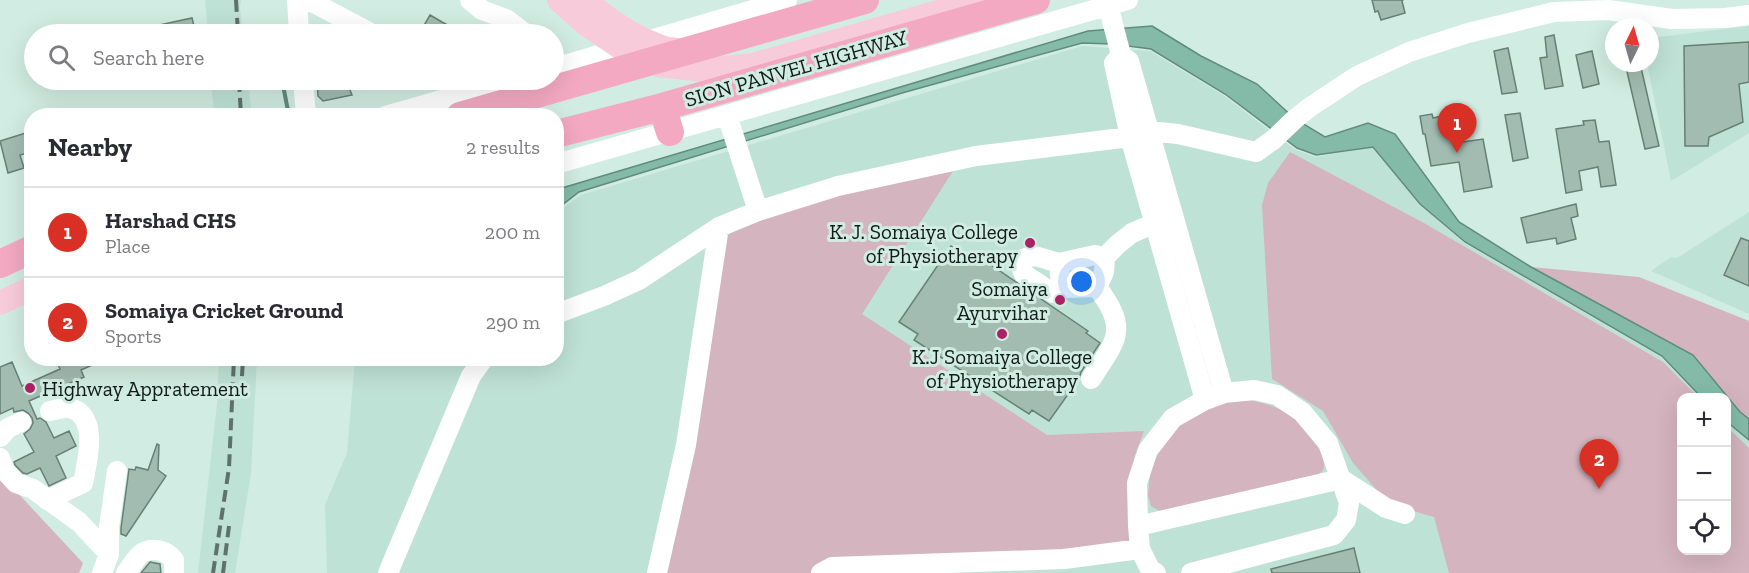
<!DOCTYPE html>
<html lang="en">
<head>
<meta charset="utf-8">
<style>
  :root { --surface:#fff; --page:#f2f2f3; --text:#2b2b33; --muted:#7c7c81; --line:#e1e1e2; --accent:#d93025 }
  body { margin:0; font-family:"Zilla Slab",serif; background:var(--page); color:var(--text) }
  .controls { position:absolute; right:18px; bottom:18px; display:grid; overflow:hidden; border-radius:12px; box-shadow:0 6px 24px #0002 }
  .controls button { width:54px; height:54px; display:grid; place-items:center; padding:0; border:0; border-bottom:2px solid var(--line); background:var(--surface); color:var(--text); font:30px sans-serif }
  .compass { position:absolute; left:1605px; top:18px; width:54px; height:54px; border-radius:50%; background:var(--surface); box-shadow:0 6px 24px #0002; rotate:5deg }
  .you { position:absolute; left:1082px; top:282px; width:21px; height:21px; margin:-15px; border:4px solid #fff; border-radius:50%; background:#1a73e8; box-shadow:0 0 0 9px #1a73e833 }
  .badge { display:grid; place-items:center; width:39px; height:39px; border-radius:50%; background:var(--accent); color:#fff; font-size:20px; font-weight:700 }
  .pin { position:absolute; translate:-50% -50px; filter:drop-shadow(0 2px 3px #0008) }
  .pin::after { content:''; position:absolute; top:32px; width:21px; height:18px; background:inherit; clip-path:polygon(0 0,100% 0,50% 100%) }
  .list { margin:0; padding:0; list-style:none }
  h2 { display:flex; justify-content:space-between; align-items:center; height:78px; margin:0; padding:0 24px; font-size:26px }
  h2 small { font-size:20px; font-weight:400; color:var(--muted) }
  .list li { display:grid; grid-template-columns:39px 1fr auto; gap:18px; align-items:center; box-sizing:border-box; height:90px; padding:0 24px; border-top:2px solid var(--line) }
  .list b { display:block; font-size:22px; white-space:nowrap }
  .list p { margin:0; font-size:20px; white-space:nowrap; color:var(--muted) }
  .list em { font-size:20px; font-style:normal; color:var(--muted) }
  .icon { flex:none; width:33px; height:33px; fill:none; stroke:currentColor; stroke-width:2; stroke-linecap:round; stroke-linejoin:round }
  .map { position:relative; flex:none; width:1749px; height:573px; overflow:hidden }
  .search { position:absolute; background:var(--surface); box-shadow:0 6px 24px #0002; left:24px; top:24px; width:540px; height:66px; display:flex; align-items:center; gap:15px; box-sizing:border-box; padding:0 21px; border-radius:33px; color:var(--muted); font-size:22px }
  .panel { position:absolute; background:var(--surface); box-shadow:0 6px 24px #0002; left:24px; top:108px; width:540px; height:258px; border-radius:24px }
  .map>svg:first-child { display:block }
  .built { fill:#bfe2d6 }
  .green { fill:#d4b4be }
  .water { fill:#83bba8; stroke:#618b7d; stroke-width:1.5 }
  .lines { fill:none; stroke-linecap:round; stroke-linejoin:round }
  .stream { stroke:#618b7d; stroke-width:4 }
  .building { fill:#a2bcb2; stroke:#678077; stroke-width:1.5 }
  .minor { stroke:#fff; stroke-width:20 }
  .major { stroke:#f8cbdb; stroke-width:24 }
  .highway { stroke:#f4a9c3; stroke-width:28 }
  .rail { stroke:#60716b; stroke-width:4; stroke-dasharray:12 6; stroke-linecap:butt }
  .poi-dot { fill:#ab2163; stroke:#d1ece2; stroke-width:2 }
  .labels { text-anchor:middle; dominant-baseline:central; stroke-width:6; stroke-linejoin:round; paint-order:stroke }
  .street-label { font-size:21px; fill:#111b18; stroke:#d1ece2 }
  .poi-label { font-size:21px; fill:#111b18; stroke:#d1ece2; text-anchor:end }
</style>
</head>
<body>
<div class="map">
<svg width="1749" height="573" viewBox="0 0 1749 573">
  <rect width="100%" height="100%" fill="#d1ece2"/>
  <path class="built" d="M205,0H241L240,9L243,34H208Z
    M1749,26V133L1671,181L1647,63H1650V38Z
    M1082,46L1150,51L1223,95L1294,149L1315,157L1373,147L1419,204L1464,243L1661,357L1700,397L1682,398V550H1726L1727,424L1749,441V573H327L325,505L347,453L355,359L556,358L557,213L581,195Z
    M211,80H248L252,115H214Z
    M1749,212V314L1651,271L1671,257L1677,258Z
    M219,359H257L251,473L235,573H198L217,404Z"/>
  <path class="green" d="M1290,152L1424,223L1663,362L1698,397L1682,398V550H1726L1727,427L1749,448V573H1449L1434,517L1389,504L1353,463L1323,411L1272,379L1262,205L1268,183Z
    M953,171L862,314L1047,435L1144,431L1134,458L1129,509L1130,544L812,573H664L725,236L787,205Z
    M1531,267L1639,277L1749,321V419L1740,412L1693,355Z
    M1235,400C1242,400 1251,400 1258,402C1284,407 1308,426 1319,449C1323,457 1326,462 1323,471L1318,474L1161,512L1151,506L1148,496L1150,472L1158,450L1189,414Z
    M0,474L83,563L79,573H0Z"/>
  <path class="water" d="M1152,26L1201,56L1257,84L1295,119L1325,137L1368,123L1395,134L1459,222L1531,267L1693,355L1740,412L1749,419V440L1727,422L1726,398L1701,397L1662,356L1465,242L1420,204L1373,147L1316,155L1297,148L1225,94L1151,49L1113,44L1082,43L902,93L579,192L557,209V190L562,188L1088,31Z"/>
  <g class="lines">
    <path class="stream" d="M273,32V34
      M282,80L289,116"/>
  </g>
  <path class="building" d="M1372,0H1403L1402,1L1405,13L1381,20L1378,11L1375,12Z
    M430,15L442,22L464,34H419Z
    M192,18L196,34H136V30Z
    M1554,35L1563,86L1545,89L1540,58L1547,57L1545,37Z
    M1749,42V82L1739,84L1743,122L1709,137L1708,146H1685L1684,46Z
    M1508,48L1517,92L1502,94L1494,51Z
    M1592,51L1599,84L1583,88L1576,55Z
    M1625,63H1640L1659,146L1645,149Z
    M317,80H346L352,95L323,101L318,96Z
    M1520,113L1528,158L1513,161L1505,115Z
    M1432,114L1433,118L1451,114L1456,143L1483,139L1492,187L1464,192L1459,162L1431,166L1425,134H1423L1420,116Z
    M1595,120L1599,142L1609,141L1616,185L1601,187L1598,167L1579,171L1582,190L1566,193L1556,129L1584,125L1583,121Z
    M32,131V152L20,155L24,168L8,173L0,141Z
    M1576,204L1578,216L1571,218L1576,239L1557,244L1556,238L1527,243L1521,218Z
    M1741,238L1749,241V286L1724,275Z
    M951,246L971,260L975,254L1088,331L1086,333L1100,343L1081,372L1079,379L1049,421L1032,410L1029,414L914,340L918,334L899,322Z
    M55,358H108L81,370L84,377L29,401L37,419L40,418L46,422L54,438L69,431L76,446L56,456L66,478L49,486L40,468L27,474L23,473L15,465L14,462L34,452L24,434L30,429L33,423L32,418L28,413L23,410L14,412L13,408L0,414V367L12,362L22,386L60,369Z
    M157,444L159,445L158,470L166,476L126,536L121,534V528L129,469L135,470L136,467L148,470Z
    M1354,548L1360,573H1272L1271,569Z
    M150,562L160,564L161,573H141Z"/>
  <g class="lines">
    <path class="minor" d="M297,0L299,34
      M308,0L369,32
      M470,0L482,10L506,19L526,34
      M1108,5L1121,55L1129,61L1224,393
      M1121,55L1114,63L1130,137L1205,400
      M554,68L787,0
      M303,80L306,115
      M727,115L758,211
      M385,116L511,80
      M556,164L1128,0
      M1059,263L1035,256L1025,258L1021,267L1024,274L1053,293L1062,288L1097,287L1104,272L1105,257L1118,244L1132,233L1148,226L1154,221
      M1060,276L1059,263L1095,255L1105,257
      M556,314L604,296L639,280L719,227L758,211L838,186L976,156L1130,137L1149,131L1178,134L1256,152L1273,140L1295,119L1310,107L1357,76L1409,52L1468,33L1554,12L1608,10L1672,19L1725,18L1749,15
      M1091,379C1117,339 1129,330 1097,287
      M0,437L8,428L21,422
      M0,458L5,471L16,483L33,489L79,522L109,554
      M47,500L83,483C87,463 100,414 69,408C64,407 56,410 50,411
      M1138,526L1341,479L1386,508L1405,514
      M102,573L109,554V527L117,471
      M126,573C131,567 136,557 142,553C153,546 167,551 174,560V573
      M388,573L471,376L484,358
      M657,573L686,445L719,227
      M821,573L832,567L1064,559L1140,549
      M1156,573L1150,569L1140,549L1138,526L1137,483L1148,450L1173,418L1205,400L1224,393L1254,390L1277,395L1302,412L1328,443L1349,503L1346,520L1334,535L1191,573"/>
    <path class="major" d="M559,0L587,25L620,47L658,65L704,70L753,65L980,0
      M586,0C607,20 634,37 661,47C669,50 680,50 689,51
      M0,303L32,288"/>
    <path class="highway" d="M662,107L670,132
      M460,116L865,0
      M556,134L662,107L1036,0
      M0,264L32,249"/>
    <path class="rail" d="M236,0L238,34
      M239,80L241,116
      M241,394L243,358
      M213,573L229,468L234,358
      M223,573L229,526"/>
  </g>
  <g class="poi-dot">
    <circle cx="1030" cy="243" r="6"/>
    <circle cx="1060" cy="300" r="6"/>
    <circle cx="1002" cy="334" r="6"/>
    <circle cx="30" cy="388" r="6"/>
  </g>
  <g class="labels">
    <g class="street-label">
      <text transform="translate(796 68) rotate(-16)">SION PANVEL HIGHWAY</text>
    </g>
    <g class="poi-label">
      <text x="1018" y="231">K. J. Somaiya College<tspan x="1018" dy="24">of Physiotherapy</tspan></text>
      <text x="1048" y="288">Somaiya<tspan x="1048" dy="24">Ayurvihar</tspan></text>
      <text x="1002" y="356" text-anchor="middle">K.J Somaiya College<tspan x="1002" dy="24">of Physiotherapy</tspan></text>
      <text x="42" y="388" text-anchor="start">Highway Appratement</text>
    </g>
  </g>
</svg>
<div class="controls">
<button>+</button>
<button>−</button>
<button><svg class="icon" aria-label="locate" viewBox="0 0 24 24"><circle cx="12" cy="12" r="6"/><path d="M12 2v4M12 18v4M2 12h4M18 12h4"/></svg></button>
</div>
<svg class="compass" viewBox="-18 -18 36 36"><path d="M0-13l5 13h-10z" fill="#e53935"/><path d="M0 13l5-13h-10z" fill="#7c7c81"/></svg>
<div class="you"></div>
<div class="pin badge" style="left:1457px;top:153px">1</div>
<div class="pin badge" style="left:1599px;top:489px">2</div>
<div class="search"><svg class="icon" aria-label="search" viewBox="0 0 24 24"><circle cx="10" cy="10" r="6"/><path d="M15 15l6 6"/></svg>Search here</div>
<section class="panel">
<h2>Nearby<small>2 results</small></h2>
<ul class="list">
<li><span class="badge">1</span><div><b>Harshad CHS</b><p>Place</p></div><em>200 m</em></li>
<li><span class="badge">2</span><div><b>Somaiya Cricket Ground</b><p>Sports</p></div><em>290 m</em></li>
</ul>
</section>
</div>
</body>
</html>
